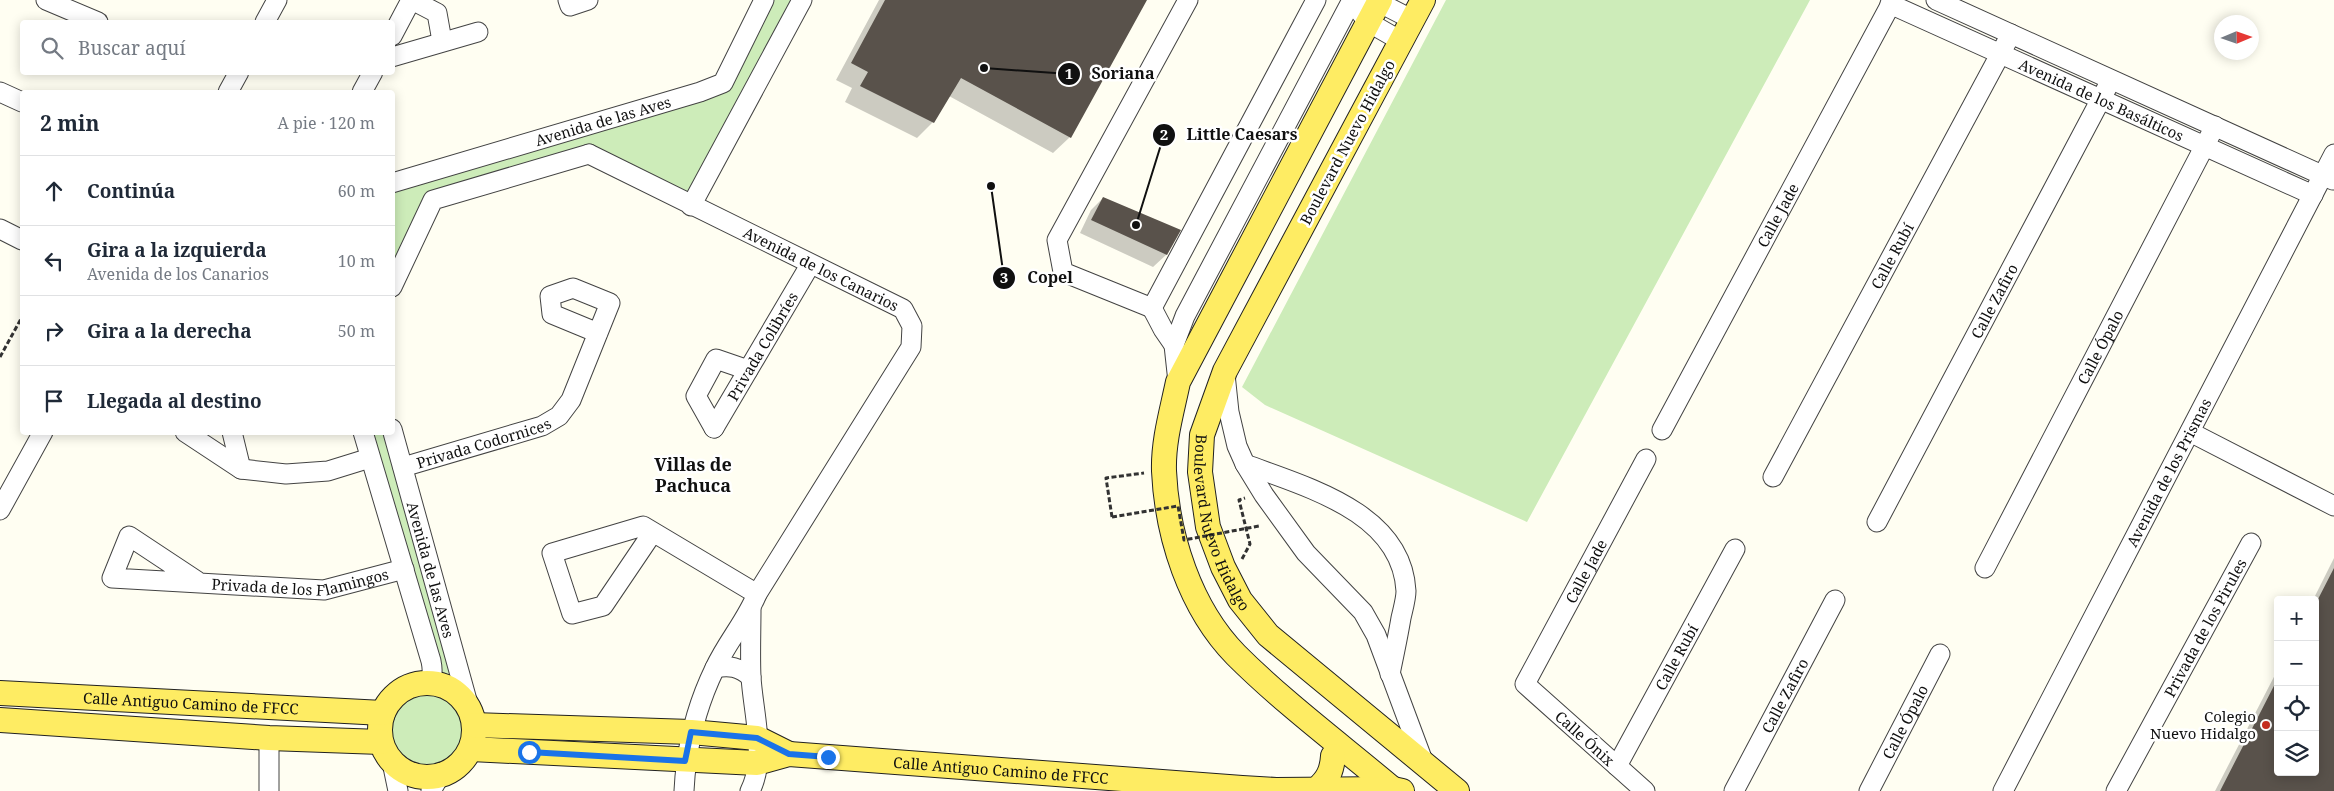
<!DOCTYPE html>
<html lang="es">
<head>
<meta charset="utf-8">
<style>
  :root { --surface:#fff; --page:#f2f2f3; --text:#1f2937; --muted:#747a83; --line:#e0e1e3 }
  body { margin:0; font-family:"Noto Serif",serif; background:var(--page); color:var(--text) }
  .controls { position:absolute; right:15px; bottom:15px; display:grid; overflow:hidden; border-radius:5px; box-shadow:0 2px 12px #0003 }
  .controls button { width:45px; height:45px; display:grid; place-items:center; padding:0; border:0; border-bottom:1px solid var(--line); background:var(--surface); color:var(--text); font:25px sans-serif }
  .compass { position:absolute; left:2214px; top:15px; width:45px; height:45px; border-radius:50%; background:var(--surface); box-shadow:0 2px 12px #0003; rotate:88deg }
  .stop { position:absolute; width:15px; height:15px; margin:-11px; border:4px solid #1a73e8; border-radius:50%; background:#fff }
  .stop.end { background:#1a73e8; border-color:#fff; box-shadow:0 1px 5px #0008 }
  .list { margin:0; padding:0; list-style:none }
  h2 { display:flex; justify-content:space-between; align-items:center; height:65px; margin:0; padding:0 20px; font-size:21px }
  h2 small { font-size:16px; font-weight:400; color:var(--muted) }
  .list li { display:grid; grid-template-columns:32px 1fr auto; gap:15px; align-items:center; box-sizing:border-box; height:70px; padding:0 20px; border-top:1px solid var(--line) }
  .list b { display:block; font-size:19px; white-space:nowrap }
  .list p { margin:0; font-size:16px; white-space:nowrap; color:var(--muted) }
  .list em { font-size:16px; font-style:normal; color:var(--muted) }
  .icon { flex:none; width:28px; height:28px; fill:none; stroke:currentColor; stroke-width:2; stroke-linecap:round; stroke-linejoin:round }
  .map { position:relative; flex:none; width:2334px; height:791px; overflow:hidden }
  .search { position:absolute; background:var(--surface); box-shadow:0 2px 12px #0003; left:20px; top:20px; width:375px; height:55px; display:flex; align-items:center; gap:12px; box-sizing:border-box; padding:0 18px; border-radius:5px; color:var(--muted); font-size:19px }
  .panel { position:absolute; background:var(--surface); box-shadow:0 2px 12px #0003; left:20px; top:90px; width:375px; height:345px; border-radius:5px }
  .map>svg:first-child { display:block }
  .green { fill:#cdecb9 }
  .shadow { fill:#0003 }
  .building { fill:#59524b }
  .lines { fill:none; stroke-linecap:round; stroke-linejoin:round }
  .minor-casing { stroke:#434343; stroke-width:21 }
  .major-casing { stroke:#212121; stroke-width:26 }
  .path { stroke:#323232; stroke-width:3; stroke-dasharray:5 2.5; stroke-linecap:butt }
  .minor { stroke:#fff; stroke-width:19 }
  .major { stroke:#feec63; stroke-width:24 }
  .path-bridge { stroke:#323232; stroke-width:3; stroke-dasharray:5 2.5; stroke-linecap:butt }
  .route { stroke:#1a73e8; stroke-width:6 }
  .poi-dot { fill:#c72e20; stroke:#fff; stroke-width:2 }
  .labels { text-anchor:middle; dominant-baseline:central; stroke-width:5; stroke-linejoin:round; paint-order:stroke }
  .street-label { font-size:15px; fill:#101010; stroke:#fff }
  .poi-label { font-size:15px; fill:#101010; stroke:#fff; text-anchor:end }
  .quarter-label { font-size:18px; font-weight:bold; fill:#101010; stroke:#fff }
  .leader { fill:none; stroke:#101010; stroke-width:2 }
  .callout-dot { fill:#101010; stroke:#fff; stroke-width:2 }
  .mark-label { font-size:15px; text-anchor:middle; font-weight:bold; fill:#fff }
  .callout-label { font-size:16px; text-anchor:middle; font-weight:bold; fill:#101010; stroke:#fff; stroke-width:5; stroke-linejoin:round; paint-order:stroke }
</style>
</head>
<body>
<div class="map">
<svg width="2334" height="791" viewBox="0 0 2334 791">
  <rect width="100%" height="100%" fill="#fffef2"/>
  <path class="green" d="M771,0H796L689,197L592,150L441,193L393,275V193L722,88Z
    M1446,0H1810L1527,522L1265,405L1242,387Z
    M372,433H391L469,725L467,741L455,757L438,768L411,767L393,755L384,727L389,711L411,688L442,687Z"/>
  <path class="shadow" d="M879,0H1146L1070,137L1053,153L949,96L933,122L917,138L845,102L852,88L836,80Z
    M1103,198L1179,231L1166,255L1153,267L1080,233L1091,210Z
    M2334,558V791H2215L2278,669V772H2315V600H2313Z"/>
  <path class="building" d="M885,0H1147L1071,138L961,78L934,123L860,86L868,72L851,63Z
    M1103,197L1181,230L1167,255L1091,220Z
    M2334,568V791H2220L2278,678V772H2315V605Z"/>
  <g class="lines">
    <g class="minor-casing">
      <g id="minor">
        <path d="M46,0L98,22"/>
        <path d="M412,0L437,13L442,41"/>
        <path d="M568,0L570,6L588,0"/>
        <path d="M1188,0L1057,240L1063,272L1152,308L1316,0"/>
        <path d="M1936,0L2333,180"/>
        <path d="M1366,2H1378L1413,20"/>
        <path id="s1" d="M1890,4L2313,195"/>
        <path d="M1360,12L1368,22L1401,41"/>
        <path d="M265,22L277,0"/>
        <path d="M392,36L411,0"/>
        <path d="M392,57L478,32"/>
        <path d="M0,92L22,102"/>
        <path d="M228,92L239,72"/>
        <path d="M362,92L373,72"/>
        <path id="s2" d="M589,154L903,309L912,326L911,347L757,594C746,621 727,642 715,668C696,707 686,748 684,791"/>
        <path id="s3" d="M392,183L700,92L723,83L764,0"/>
        <path d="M691,206L802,0"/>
        <path d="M0,229L22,240"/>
        <path d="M392,287L433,200L589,154"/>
        <path d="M1152,308L1163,329L1174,345"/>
        <path d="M1225,374L1229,412L1237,446L1245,464L1264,495L1306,553L1363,612L1376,635L1423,761"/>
        <path d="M1178,382L1174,345L1185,316L1352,0"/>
        <path id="s4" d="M714,428L810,265"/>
        <path d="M714,428L696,396L716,359L748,370"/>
        <path id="s5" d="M392,429L470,711"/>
        <path id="s6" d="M1662,430L1893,0"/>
        <path d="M185,432L241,469L286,474L328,471L370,458"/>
        <path d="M232,432L241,469"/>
        <path d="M363,432L431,661C433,671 433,676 426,684"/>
        <path d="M2190,432L2334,506"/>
        <path d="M1245,464C1306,487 1402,512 1406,591C1406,599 1403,609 1401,618C1398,636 1394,655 1390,674"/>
        <path id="s7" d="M403,467L542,426L559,416L571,400L610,303L573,288L550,296L552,314L598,333"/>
        <path id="s8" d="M1773,477L2011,34"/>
        <path d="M0,510L43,432"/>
        <path id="s9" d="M1877,522L2111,80"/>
        <path d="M653,532L603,606L572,614L552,553L643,526L757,594"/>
        <path id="s10" d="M1985,568L2215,126"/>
        <path id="s11" d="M197,581L129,536L112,578L324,590L404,569"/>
        <path d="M715,668C730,665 739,667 751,677"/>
        <path d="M392,762L398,791"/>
        <path id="s12" d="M1617,766L1735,549"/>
        <path d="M269,791V738"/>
        <path d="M431,791L439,777"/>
        <path d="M750,791C767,758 753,712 751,677C750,655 751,631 751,609"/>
        <path id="s13" d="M1645,791L1525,684L1646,459"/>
        <path id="s14" d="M1734,791L1835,600"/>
        <path id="s15" d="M1869,791L1940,654"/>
        <path id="s16" d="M2003,791L2334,154"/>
        <path id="s17" d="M2116,791L2251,543"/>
      </g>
    </g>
    <g class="major-casing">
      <g id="major">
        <path d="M1380,0L1178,382C1172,411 1163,441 1164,471C1167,536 1190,608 1236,655C1284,703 1343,747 1395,791"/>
        <path id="s18" d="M1423,0L1225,371L1202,435L1200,472L1208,527L1223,567L1240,600L1268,635L1457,791"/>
        <circle cx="427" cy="730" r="47"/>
        <path id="s19" d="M0,693L383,713"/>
        <path d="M0,720L269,738L381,742"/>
        <path d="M474,725L691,732L757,738L789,754"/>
        <path id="s20" d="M471,749L757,763L789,754L1242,788L1276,790L1393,789L1402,791"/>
        <path d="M1317,789C1328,779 1332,771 1333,756"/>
      </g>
    </g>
    <path class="path" d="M0,357L22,317
      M1112,517L1106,478L1144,473
      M1242,559L1250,544L1239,500L1245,498"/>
    <use href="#minor" class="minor"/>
    <use href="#major" class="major"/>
    <path class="path-bridge" d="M1112,517L1178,506L1184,540L1259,526"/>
  </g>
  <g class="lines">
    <path class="route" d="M529,752L685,761L691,732L757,738L789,754L828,757"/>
  </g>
  <circle class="poi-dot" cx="2266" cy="725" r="5"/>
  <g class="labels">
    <g class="street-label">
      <text stroke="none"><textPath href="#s1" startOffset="232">Avenida de los Basálticos</textPath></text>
      <text stroke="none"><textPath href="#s3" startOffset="220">Avenida de las Aves</textPath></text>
      <text transform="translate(1347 142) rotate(-62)">Boulevard Nuevo Hidalgo</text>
      <text stroke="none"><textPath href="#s6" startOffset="244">Calle Jade</textPath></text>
      <text stroke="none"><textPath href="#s8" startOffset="251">Calle Rubí</textPath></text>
      <text stroke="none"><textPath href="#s2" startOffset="259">Avenida de los Canarios</textPath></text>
      <text stroke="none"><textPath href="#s9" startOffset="250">Calle Zafiro</textPath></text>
      <text stroke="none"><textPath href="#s4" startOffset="95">Privada Colibríes</textPath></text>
      <text stroke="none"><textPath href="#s10" startOffset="249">Calle Ópalo</textPath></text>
      <text stroke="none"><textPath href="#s7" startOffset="84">Privada Codornices</textPath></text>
      <text stroke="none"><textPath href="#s16" startOffset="359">Avenida de los Prismas</textPath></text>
      <text stroke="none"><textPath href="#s18" startOffset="580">Boulevard Nuevo Hidalgo</textPath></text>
      <text stroke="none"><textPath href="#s5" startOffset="146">Avenida de las Aves</textPath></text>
      <text stroke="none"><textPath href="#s13" startOffset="289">Calle Jade</textPath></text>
      <text stroke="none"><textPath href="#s11" startOffset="316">Privada de los Flamingos</textPath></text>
      <text stroke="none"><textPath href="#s17" startOffset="186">Privada de los Pirules</textPath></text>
      <text stroke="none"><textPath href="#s12" startOffset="124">Calle Rubí</textPath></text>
      <text stroke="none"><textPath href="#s14" startOffset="108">Calle Zafiro</textPath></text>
      <text stroke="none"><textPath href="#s19" startOffset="191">Calle Antiguo Camino de FFCC</textPath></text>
      <text stroke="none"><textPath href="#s15" startOffset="78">Calle Ópalo</textPath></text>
      <text transform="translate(1585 738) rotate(42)">Calle Ónix</text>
      <text stroke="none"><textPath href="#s20" startOffset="532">Calle Antiguo Camino de FFCC</textPath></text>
    </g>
    <g class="poi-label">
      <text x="2256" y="716">Colegio<tspan x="2256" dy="17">Nuevo Hidalgo</tspan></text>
    </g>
    <g class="quarter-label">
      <text x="693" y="464">Villas de<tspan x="693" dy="21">Pachuca</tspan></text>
    </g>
  </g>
  <path class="leader" d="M984 68L1069 74M1136 225L1164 135M991 186L1004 278"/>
  <g class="callout-dot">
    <circle cx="984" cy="68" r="5"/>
    <circle cx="1136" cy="225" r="5"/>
    <circle cx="991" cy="186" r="5"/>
    <circle cx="1069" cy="74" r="12"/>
    <circle cx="1164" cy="135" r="12"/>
    <circle cx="1004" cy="278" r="12"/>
  </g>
  <g class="mark-label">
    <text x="1069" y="79">1</text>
    <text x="1164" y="140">2</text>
    <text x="1004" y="283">3</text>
  </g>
  <g class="callout-label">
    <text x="1123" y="79">Soriana</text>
    <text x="1242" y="140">Little Caesars</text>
    <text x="1050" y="283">Copel</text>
  </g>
</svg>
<div class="controls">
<button>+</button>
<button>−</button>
<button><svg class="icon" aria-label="locate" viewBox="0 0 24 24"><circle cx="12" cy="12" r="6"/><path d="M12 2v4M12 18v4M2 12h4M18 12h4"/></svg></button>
<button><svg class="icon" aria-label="layers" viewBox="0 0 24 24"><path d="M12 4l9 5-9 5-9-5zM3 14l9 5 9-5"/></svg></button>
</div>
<svg class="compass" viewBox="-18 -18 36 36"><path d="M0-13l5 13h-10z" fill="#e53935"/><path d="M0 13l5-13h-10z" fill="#747a83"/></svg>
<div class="stop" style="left:529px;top:752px"></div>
<div class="stop end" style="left:828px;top:757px"></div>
<div class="search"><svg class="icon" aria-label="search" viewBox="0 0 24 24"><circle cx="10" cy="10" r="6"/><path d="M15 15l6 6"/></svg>Buscar aquí</div>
<section class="panel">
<h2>2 min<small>A pie · 120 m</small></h2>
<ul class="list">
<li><svg class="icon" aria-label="ahead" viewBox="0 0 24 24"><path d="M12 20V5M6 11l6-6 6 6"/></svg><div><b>Continúa</b></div><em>60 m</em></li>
<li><svg class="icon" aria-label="left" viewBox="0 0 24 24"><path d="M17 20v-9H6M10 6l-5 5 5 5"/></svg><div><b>Gira a la izquierda</b><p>Avenida de los Canarios</p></div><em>10 m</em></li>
<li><svg class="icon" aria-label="right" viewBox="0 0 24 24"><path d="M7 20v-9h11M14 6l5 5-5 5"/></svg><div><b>Gira a la derecha</b></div><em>50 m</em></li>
<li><svg class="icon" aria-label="arrive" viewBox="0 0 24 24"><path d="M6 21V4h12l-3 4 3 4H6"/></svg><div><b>Llegada al destino</b></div></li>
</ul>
</section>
</div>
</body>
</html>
